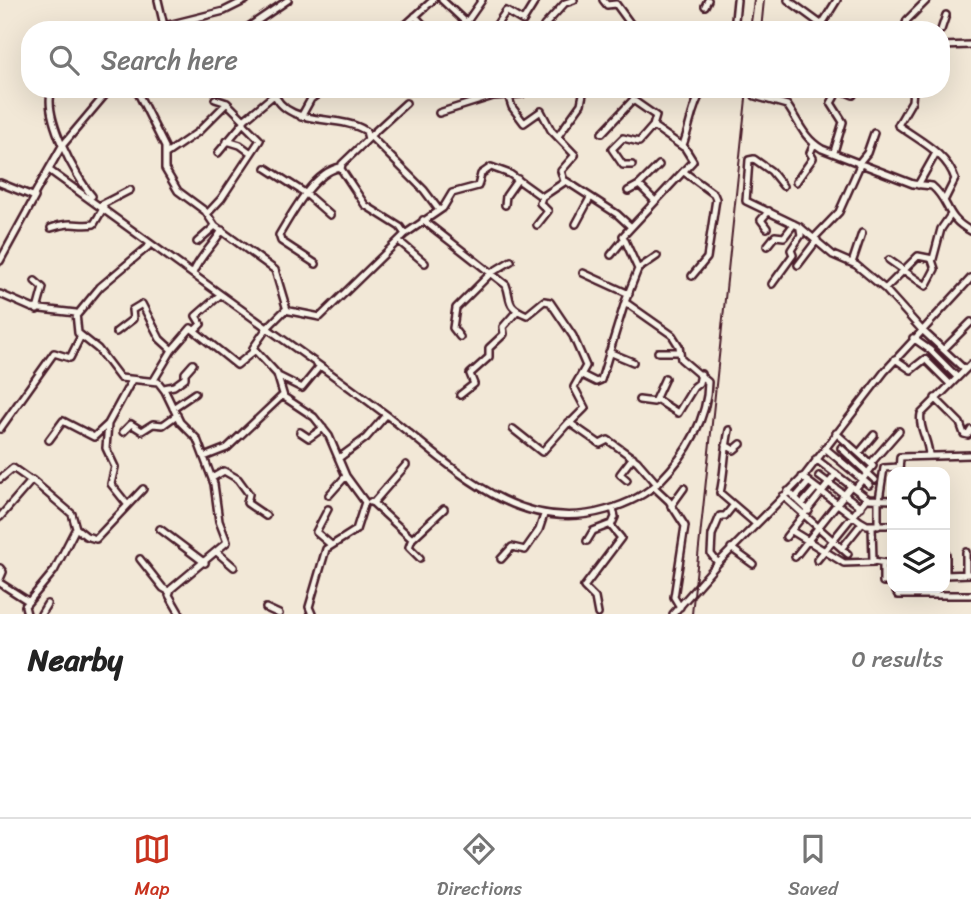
<!DOCTYPE html>
<html lang="en">
<head>
<meta charset="utf-8">
<style>
  :root { --surface:#fff; --page:#f6f6f6; --text:#222; --muted:#767676; --line:#e0e0e0; --accent:#c8321e }
  body { margin:0; font-family:Sriracha,sans-serif; background:var(--page); color:var(--text) }
  .controls { position:absolute; right:21px; bottom:21px; display:grid; overflow:hidden; border-radius:14px; box-shadow:0 7px 28px #0002 }
  .controls button { width:63px; height:63px; display:grid; place-items:center; padding:0; border:0; border-bottom:2px solid var(--line); background:var(--surface); color:var(--text); font:35px sans-serif }
  .list { margin:0; padding:0; list-style:none }
  h2 { display:flex; justify-content:space-between; align-items:center; height:91px; margin:0; padding:0 28px; font-size:30px }
  h2 small { font-size:23px; font-weight:400; color:var(--muted) }
  .icon { flex:none; width:38px; height:38px; fill:none; stroke:currentColor; stroke-width:2; stroke-linecap:round; stroke-linejoin:round }
  .map { position:relative; flex:none; width:971px; height:614px; overflow:hidden }
  .search { position:absolute; background:var(--surface); box-shadow:0 7px 28px #0002; left:21px; right:21px; top:21px; height:77px; display:flex; align-items:center; gap:18px; box-sizing:border-box; padding:0 24px; border-radius:28px; color:var(--muted); font-size:26px }
  .sheet { height:203px; background:var(--surface) }
  nav { display:flex; justify-content:space-around; align-items:center; box-sizing:border-box; height:98px; border-top:2px solid var(--line); background:var(--surface); font-size:19px; color:var(--muted) }
  nav a { display:grid; justify-items:center; gap:4px }
  nav .on { color:var(--accent) }
  .map>svg:first-child { display:block }
  .lines { fill:none; stroke-linecap:round; stroke-linejoin:round }
  .minor-casing { stroke:#4a1f2b; stroke-width:10 }
  .minor { stroke:#f7f3e8; stroke-width:5 }
  .rail { stroke:#4a1f2b; stroke-width:2 }
</style>
</head>
<body>
<div class="map">
<svg width="971" height="614" viewBox="0 0 971 614">
  <rect width="100%" height="100%" fill="#f2e8d7"/>
  <filter id="ink" filterUnits="userSpaceOnUse"><feTurbulence type="fractalNoise" baseFrequency=".0143" numOctaves="2"/><feDisplacementMap in="SourceGraphic" scale="14" xChannelSelector="R" yChannelSelector="G"/><feConvolveMatrix kernelMatrix="1 2 1 2 8 2 1 2 1" color-interpolation-filters="sRGB"/></filter>
  <g filter="url(#ink)">
    <g class="lines">
      <g class="minor-casing">
        <path id="minor" d="M158,0L165,30
          M442,0L474,30
          M603,0L607,5L616,4L635,30
          M788,0L829,30
          M705,6L708,0
          M415,16L428,30
          M466,23L482,0
          M822,24L837,0
          M164,26L224,11L246,0
          M544,26L565,3L574,0
          M244,30L288,0
          M400,30L433,0
          M493,30L506,11L523,21L536,0
          M734,30L737,0
          M904,30L907,20L927,0
          M941,30L946,15
          M941,46L971,45
          M52,89C42,115 75,176 92,196
          M136,89L165,147V169L178,191L205,211L215,226L275,270L287,310
          M272,89C286,130 336,112 366,131L368,139L342,164L341,169L365,205L400,227L405,234L320,317L285,310L267,328C308,357 348,386 388,416C452,466 517,536 606,510C627,504 645,496 661,480C686,455 708,418 708,382L681,359L679,346L672,335L625,302L638,269L623,236L693,161L683,145C690,127 692,105 703,89
          M913,89L912,101L898,125C918,140 947,153 955,179L944,201
          M508,95L512,107L524,123L541,111L551,130L575,155L561,171L564,181
          M755,96L787,105C798,120 803,138 822,149L913,184L932,186C951,202 944,217 971,231
          M215,99L227,103L244,120
          M439,113L493,96L522,94L525,89
          M301,117L311,99L325,89
          M602,133L633,100L656,116L653,126
          M370,136L424,190L439,210
          M370,136L406,103
          M558,136L581,104L584,89
          M227,141L240,145L251,153
          M834,152L843,122L831,103L839,89L853,95
          M218,153L244,122
          M166,154L198,132L227,103
          M858,164L867,153L874,133
          M632,165H623L612,149L623,138L639,142L653,126L683,147
          M266,168L305,193L330,215
          M49,170L267,328L253,348L277,374L284,397L314,417L329,436L346,476L365,502L356,530L326,549L309,607L312,614
          M684,172L714,194L716,199L707,258L692,276
          M796,182L813,158L810,153L814,144
          M0,183L35,197L0,261
          M639,185L655,201
          M918,185L936,153
          M783,186L771,171L754,159L749,160L746,201L800,227L833,255L856,265L885,289L921,329L963,368
          M628,191L639,185L659,165
          M34,195L62,146L110,89
          M101,205L130,190
          M505,205L506,196L518,179
          M208,213L221,199L260,140L244,124V120L274,95
          M423,220L506,285C512,301 505,306 527,315L544,301L550,302L573,336L586,366L574,387L585,408L570,423L600,444L608,440L637,461L657,484
          M576,224L590,198
          M537,225L548,211L540,203L542,197
          M51,228C72,220 79,227 94,224L104,207
          M767,228L761,220L769,211
          M405,234L443,208L452,193L478,186L481,174L491,167L510,174L542,197L566,181L617,214L630,226
          M814,238L839,212L860,165
          M399,241L425,263
          M197,242L215,226
          M767,246L775,236L784,237L794,224
          M611,255L624,239
          M889,260L926,286L935,269L932,260
          M852,263L862,233
          M316,264L281,241L279,235C293,212 313,173 340,167
          M798,265L817,240
          M638,269L657,256
          M193,273C199,257 213,246 222,230
          M583,273L629,294
          M35,281L43,288L37,310
          M772,284L793,255L791,250L801,235L800,229
          M885,289L918,256L933,259L941,229L950,216
          M0,294L32,308L76,313L78,333L98,349L120,378L158,382L165,391L180,422L197,439L214,484L219,521L227,542L171,589L169,595L180,614
          M77,315L100,287L150,245
          M195,330L201,324L196,316L220,295
          M116,332L133,319L132,310L142,304L160,339L172,350
          M460,337L453,328L456,308L491,273L511,261
          M913,338L930,350L956,376
          M944,349L971,322
          M609,352L633,362
          M658,352H678
          M895,359L911,370L925,359L949,383
          M582,375L596,382L601,380L625,302
          M278,376L302,388L320,366
          M154,380L172,350L191,328L237,365L254,351
          M164,388L174,386L185,378V373L193,364
          M460,395L474,384L470,374L489,357V348L504,334L503,327L517,311
          M935,398L960,423L964,434L968,435L971,430
          M656,399L678,413L694,387L699,383L701,374
          M639,400L654,402L665,378
          M173,408L195,393
          M0,429L54,353L70,358L81,336
          M513,429L542,452L569,422
          M729,430C724,453 725,472 720,493L755,523
          M123,432L131,424L142,431L153,424L163,425L177,415
          M300,432L309,438L323,428
          M836,433L873,466L855,489
          M49,440L63,421L94,437L108,424
          M726,445L734,450L741,444
          M825,448L869,485
          M841,448L875,480
          M859,453L874,435
          M929,456C929,441 918,427 921,414L971,364
          M204,457L227,448L283,395
          M339,458L366,438L386,415
          M816,459L868,499L892,500
          M871,463L899,431
          M899,472L900,457L971,455
          M819,476L861,507
          M802,477L860,521L867,525H887
          M212,478L224,471L238,479L249,494L247,503L266,516
          M0,479L13,468L30,480
          M627,480L620,474L633,457
          M654,487L669,501L685,526L674,597L680,607
          M788,491L809,511
          M329,495L346,476
          M783,496L848,554
          M795,498L809,482
          M878,500V526
          M879,500L884,468L899,467
          M370,502L373,503L406,465
          M373,503L412,539L444,509
          M127,504L111,484L115,467L106,448L108,424L132,380
          M802,504L816,488
          M671,506L684,488
          M328,509L316,532L330,544
          M0,517L32,480L72,514L76,528L54,571L25,606L27,614
          M872,526L873,561L892,564
          M76,528L86,536L96,539L143,489
          M160,529L205,563
          M792,531L844,563L874,562
          M786,537L836,474
          M412,539L409,547L420,558
          M587,541L593,531L611,524
          M731,548L753,564
          M842,548L862,523
          M966,552V574
          M218,553L234,567
          M946,554V575
          M795,557L851,486
          M140,559L163,588L170,592
          M501,559L512,547L525,550L539,530L544,515
          M817,560L867,498
          M718,563L711,554L712,535L720,516H725L733,506
          M883,564V582H892
          M0,568L3,572L0,579
          M945,575L971,574
          M0,583L28,601
          M894,588L898,595H971
          M266,608L279,614
          M41,614L47,604
          M598,614L595,598L584,587L621,538L611,526L615,517L613,508
          M673,614L718,563L805,475L885,371L971,278"/>
      </g>
      <use href="#minor" class="minor"/>
      <path class="rail" d="M750,30L754,0
        M761,30L764,0
        M692,614L747,89"/>
    </g>
  </g>
</svg>
<div class="controls">
<button><svg class="icon" aria-label="locate" viewBox="0 0 24 24"><circle cx="12" cy="12" r="6"/><path d="M12 2v4M12 18v4M2 12h4M18 12h4"/></svg></button>
<button><svg class="icon" aria-label="layers" viewBox="0 0 24 24"><path d="M12 4l9 5-9 5-9-5zM3 14l9 5 9-5"/></svg></button>
</div>
<div class="search"><svg class="icon" aria-label="search" viewBox="0 0 24 24"><circle cx="10" cy="10" r="6"/><path d="M15 15l6 6"/></svg>Search here</div>
</div>
<section class="sheet">
<h2>Nearby<small>0 results</small></h2>
<ul class="list">
</ul>
</section>
<nav>
<a class="on"><svg class="icon" aria-label="map" viewBox="0 0 24 24"><path d="M3 6l6-2 6 2 6-2v14l-6 2-6-2-6 2zM9 4v14M15 6v14"/></svg>Map</a>
<a><svg class="icon" aria-label="directions" viewBox="0 0 24 24"><path d="M12 3l9 9-9 9-9-9zM9 14v-3h6M13 9l2 2-2 2"/></svg>Directions</a>
<a><svg class="icon" aria-label="saved" viewBox="0 0 24 24"><path d="M7 4h10v16l-5-4-5 4z"/></svg>Saved</a>
</nav>
</body>
</html>
